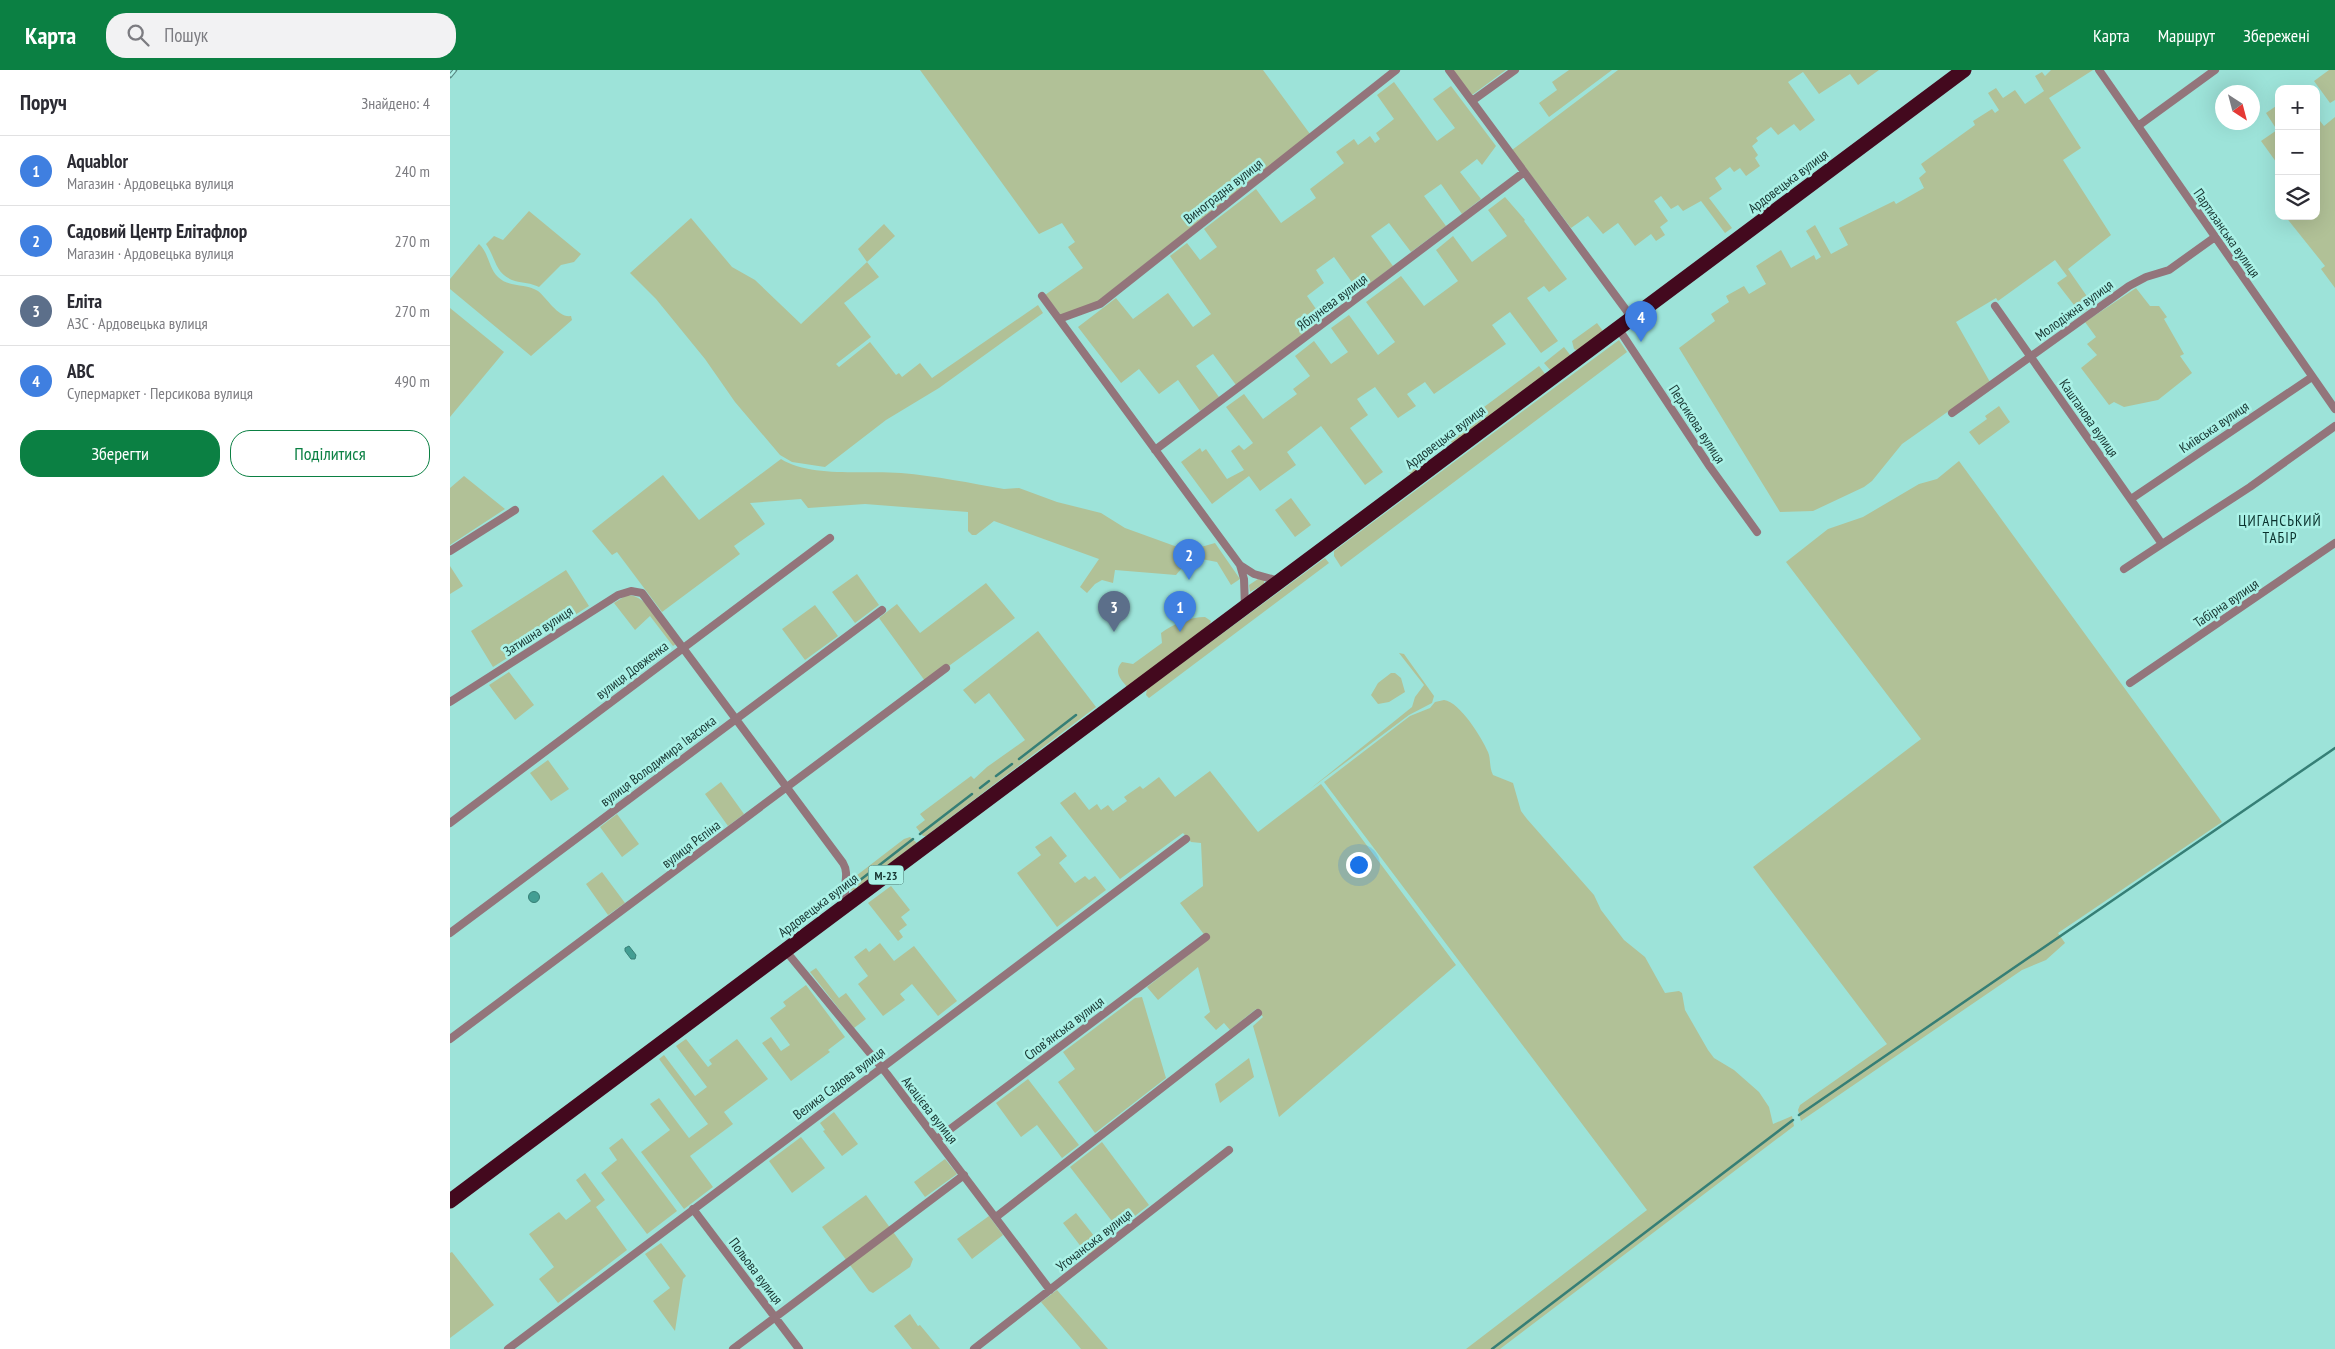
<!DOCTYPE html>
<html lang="uk">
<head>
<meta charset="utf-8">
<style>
  :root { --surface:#fff; --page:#f2f2f3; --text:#2b2b33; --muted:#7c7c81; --line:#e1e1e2; --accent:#0b8043 }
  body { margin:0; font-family:"PT Sans Narrow",sans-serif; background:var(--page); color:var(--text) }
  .controls { position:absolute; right:15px; top:15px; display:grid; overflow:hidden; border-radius:10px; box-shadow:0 5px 20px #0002 }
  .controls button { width:45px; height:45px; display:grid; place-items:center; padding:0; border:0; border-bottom:1px solid var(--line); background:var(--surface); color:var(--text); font:25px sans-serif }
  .compass { position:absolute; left:1765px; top:15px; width:45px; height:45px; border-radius:50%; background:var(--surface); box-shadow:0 5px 20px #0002; rotate:144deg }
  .you { position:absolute; left:908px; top:794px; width:18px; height:18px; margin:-12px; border:4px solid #fff; border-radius:50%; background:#1a73e8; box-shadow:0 0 0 8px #1a73e833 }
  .badge { display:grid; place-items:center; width:32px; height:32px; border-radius:50%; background:var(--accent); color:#fff; font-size:16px; font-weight:700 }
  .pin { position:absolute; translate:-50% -41px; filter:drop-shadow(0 1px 2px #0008) }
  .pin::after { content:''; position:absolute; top:26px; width:18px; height:15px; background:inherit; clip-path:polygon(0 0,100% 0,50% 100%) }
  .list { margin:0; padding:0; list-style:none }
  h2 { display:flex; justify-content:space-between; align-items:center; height:65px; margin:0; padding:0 20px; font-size:21px }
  h2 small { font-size:16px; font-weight:400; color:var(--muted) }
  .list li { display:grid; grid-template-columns:32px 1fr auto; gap:15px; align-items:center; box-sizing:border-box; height:70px; padding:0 20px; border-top:1px solid var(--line) }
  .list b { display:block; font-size:19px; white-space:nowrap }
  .list p { margin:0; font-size:16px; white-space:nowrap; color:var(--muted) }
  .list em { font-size:16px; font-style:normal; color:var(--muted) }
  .actions { display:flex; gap:10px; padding:15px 20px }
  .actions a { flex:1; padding:11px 0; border:1px solid var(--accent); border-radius:20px; text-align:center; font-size:18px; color:var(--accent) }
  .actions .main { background:var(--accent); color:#fff }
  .icon { flex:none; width:28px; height:28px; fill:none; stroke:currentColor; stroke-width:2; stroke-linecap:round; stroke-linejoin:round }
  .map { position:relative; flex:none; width:1885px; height:1279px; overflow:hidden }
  header { display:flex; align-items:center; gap:30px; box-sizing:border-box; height:70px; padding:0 25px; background:var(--accent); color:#fff }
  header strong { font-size:24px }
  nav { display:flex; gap:28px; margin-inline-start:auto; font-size:18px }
  .search { width:350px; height:45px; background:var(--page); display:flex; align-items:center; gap:12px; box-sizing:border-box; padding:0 18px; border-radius:20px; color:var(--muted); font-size:19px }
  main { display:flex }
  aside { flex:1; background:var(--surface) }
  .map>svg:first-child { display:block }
  .green { fill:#b1c197 }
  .water { fill:#439e93; stroke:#367f76 }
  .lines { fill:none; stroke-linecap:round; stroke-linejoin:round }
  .stream { stroke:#367f76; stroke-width:2.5 }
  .street { stroke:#93757b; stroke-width:8 }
  .highway { stroke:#43091e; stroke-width:15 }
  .rail-casing { stroke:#578781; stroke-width:4.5 }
  .rail { stroke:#aaf1e6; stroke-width:2.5; stroke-dasharray:8; stroke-linecap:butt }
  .labels { text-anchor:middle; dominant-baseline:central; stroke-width:5; stroke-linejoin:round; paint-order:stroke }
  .shield { fill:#aaf1e6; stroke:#446e68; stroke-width:1 }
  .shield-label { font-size:12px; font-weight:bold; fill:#183632 }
  .street-label { font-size:14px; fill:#183632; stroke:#aaf1e6 }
  .neighbourhood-label { font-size:15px; letter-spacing:1px; fill:#09302c; stroke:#aaf1e6 }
</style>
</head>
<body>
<header>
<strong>Карта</strong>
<div class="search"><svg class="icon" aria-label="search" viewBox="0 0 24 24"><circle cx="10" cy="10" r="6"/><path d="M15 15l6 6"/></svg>Пошук</div>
<nav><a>Карта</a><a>Маршрут</a><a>Збережені</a></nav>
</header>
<main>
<aside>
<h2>Поруч<small>Знайдено: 4</small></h2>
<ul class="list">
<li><span class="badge" style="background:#3f7fe0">1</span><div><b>Aquablor</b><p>Магазин · Ардовецька вулиця</p></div><em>240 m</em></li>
<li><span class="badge" style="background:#3f7fe0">2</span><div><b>Садовий Центр Елітафлор</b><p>Магазин · Ардовецька вулиця</p></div><em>270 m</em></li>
<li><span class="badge" style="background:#5c6f8a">3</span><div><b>Еліта</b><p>АЗС · Ардовецька вулиця</p></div><em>270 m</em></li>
<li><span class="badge" style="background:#3f7fe0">4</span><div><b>ABC</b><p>Супермаркет · Персикова вулиця</p></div><em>490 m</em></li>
</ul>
<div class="actions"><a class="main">Зберегти</a><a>Поділитися</a></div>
</aside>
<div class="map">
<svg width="1885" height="1279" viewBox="0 0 1885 1279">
  <rect width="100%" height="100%" fill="#9de3d9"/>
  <path class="green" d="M470,0H813L860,64L644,234L611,245L595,225L633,198L618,177L625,172L612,153L589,164Z
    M1002,0H1056L1022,25Z
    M1119,0H1162L1099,47L1089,33L1107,20L1102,12Z
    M1168,0H1429L1408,15L1400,4L1369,24L1353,2L1338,12L1365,50L1350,61L1344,54L1328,65L1321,57L1306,68L1308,71L1302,76L1308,85L1305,88L1310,96L1296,106L1290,98L1284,102L1280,97L1265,108L1272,119L1259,128L1282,158L1275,163L1251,131L1233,141L1228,135L1221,139L1211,126L1204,131L1218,151L1210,157L1215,165L1206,171L1201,164L1185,176L1168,153L1153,164L1138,146L1121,158L1062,80Z
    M1601,0H1643L1599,28L1631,78L1613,90L1661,165L1618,199L1643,235L1631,244L1607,213L1617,206L1605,190L1548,231L1546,228L1506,252L1540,312L1452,374L1422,411L1414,417L1363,441L1330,442L1229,278L1265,251L1261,244L1279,232L1276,226L1294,216L1299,224L1316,214L1306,196L1331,180L1341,198L1364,185L1366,190L1371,187L1356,161L1365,155L1381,184L1398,175L1389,158L1444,131L1446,134L1474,118L1469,108L1476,102L1471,94L1525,55L1523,51L1542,39L1545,43L1549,40L1538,23L1546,18L1553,28L1565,20L1575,34L1594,21L1585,6L1592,2L1595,6Z
    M1879,0H1885V30L1880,33L1864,11Z
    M944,12L987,71L1005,58L983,29L1001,16L1046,76L1032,95L1027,89L1010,102L1031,129L1012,144L991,114L974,126L996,156L961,182L939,153L921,166L943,196L909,222L884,187L866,200L874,213L857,226L873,249L786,315L763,284L746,296L769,327L750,341L728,310L709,324L689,299L671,313L628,257L666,228L683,249L718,223L743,257L761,244L720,186L737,173L750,190L767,177L754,159L806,119L831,153L866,128L860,119L894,93L886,82L904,69L908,75L920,66L925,73L930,69L926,63L944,49L927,25Z
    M1829,34V96L1811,71L1827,60L1816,43Z
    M1866,46L1874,56L1885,47V218L1871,199L1875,196L1835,146H1866Z
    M1055,127L1075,150L1074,151L1117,209L1099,222L1094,216L1077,228L1108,271L1091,283L1060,242L1042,255L1056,274L984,324L975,312L957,324L966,336L948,348L925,317L907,329L918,345L900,358L933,402L915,415L871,356L837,382L846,395L810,421L799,406L762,434L731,392L750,378L752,382L756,379L777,409L794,400L781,381L789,375L794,380L803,373L776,337L794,324L813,349L847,324L843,319L860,306L845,286L864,271L881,294L898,282L881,258L899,245L928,285L945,272L916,232L951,206L974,236L1008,211L986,180L1003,166L1022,192L1057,166L1038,140Z
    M79,141L131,184L124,192L111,195L89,217C81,213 73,213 65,211C45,205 46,188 36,174L44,166L53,170Z
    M241,148L282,197L305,210L351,254L417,192L408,179L434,154L445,166L417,192L429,207L394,233L421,267L386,294L389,297L420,272L446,305L449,303L452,307L470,293L482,308L588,235L593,243L489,318L436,350L375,397L342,392L330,385L285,332L255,289L206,229L180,203Z
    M29,174C39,183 38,197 48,207C59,218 76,213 88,221C98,229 108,248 121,246L122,250L81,286L0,219V209Z
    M1686,218L1700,236H1709L1717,247L1714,249L1734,284L1730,286L1742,303L1708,330L1674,337L1664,332L1659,335L1631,298L1647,285L1637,274L1646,267L1635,252Z
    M0,238L54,282L0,347Z
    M1147,253L1153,261L1128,281L1124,279L1122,271Z
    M1169,270L1177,282L891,497L884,486V481Z
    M1114,277L1121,286L1101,301L1094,293Z
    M1089,296L1096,305L1003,374L998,368L999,363Z
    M1549,336L1560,352L1529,375L1519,362L1537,349L1535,346Z
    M331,389C361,408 417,400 451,403C486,406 520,413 554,419L569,418L607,432L651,443L675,458L733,479H744L765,473L790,509L781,515L767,492L741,487L726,505L665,500L663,513L652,510L645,514L637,523L630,517L649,489L544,451L526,465H522L518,461V442L415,434L358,438L351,429L300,433L315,454L284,476L290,484L212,542L167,482L162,485L142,461L213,405L249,450Z
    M970,389L975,395L961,405L957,399Z
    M1509,391L1772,752L1608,863L1615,873L1596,890L1572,900L1351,1051L1348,1040L1350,1035L1437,974L1303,797L1471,669L1336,492L1378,459L1413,447L1469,414L1487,409Z
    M14,406L55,439L0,475V418Z
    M841,428L861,455L845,467L825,440Z
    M875,488L879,493L699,628L696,625L697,619Z
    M0,496L13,516L0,524Z
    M116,500L139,536L43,597L21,561Z
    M407,504L429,535L405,553L382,522Z
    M808,509L814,510V514L800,522L799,515Z
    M536,513L565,548L496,598L475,611L429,548L447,534L470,563Z
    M177,525C197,524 215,559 226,574L223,576L200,546L185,560L164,533Z
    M365,535L388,566L355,590L332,559Z
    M755,547L761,551L759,556L677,617C671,609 663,602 672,592L683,594L712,573L711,563C723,554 740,547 755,547Z
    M588,561L646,637L476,766H473L466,757L475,750L470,744L521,706L524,709L537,697L575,670L539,623L525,634L513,620Z
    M949,583L954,584L984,626L982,633L959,645L860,719L962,637L965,627L974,615Z
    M59,602L84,635L65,650L39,615Z
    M941,603H945L951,608L955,622L939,632L928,634L921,625L928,613Z
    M994,630C1010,632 1032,668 1038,682C1041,689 1039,697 1043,705L1063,713L1071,741L1077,749L1144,825L1151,840L1174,870L1195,887L1215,923L1229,921L1232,923L1235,940L1258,980L1264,988L1284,1000L1309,1022L1319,1037L1323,1054L1342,1046L1344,1056L1050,1279H1016L1197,1140L874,712L960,646L980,638L985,632Z
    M98,690L119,719L101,731L80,703Z
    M760,701L808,762L871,714L1006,895L829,1047L803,956L813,947L806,939L780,960L774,953L766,960L754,947L760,942L748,897L708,930L697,917L738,885L756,867L730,833L753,816L751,773L741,772L733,763L670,809L610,733L625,722L639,740L647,734L651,740L658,735L663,741L677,731L674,727L690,716L693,719L709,707L725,727Z
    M271,712L294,744L278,756L255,724Z
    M167,744L189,774L172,787L150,757Z
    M601,766L617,786L609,793L625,813L635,806L639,810L645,806L656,820L607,857L567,803L591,785L585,777Z
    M460,767L467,773L404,821L400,820L402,809L454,769Z
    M152,802L175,833L158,845L136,814Z
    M441,816L460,840L451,847L457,855L449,861L453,867L448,871L418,833Z
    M430,873L444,891L464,876L507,931L488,946L462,914L450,924L455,930L433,946L408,914L418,906L404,887L416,878L419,882Z
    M366,898L389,928L396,923L416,949L404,958L360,902Z
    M356,915L395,967L378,980L380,982L341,1011L312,973L321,967L331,981L340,975L320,948L336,936L333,932Z
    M692,927L716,1008L645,1063L608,1012L625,999L613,982L685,928Z
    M236,969L258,997L262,994L259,990L287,969L318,1009L274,1042L283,1054L240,1086L263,1117L234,1139L191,1082L220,1060L200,1034L209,1028L239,1068L258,1054L209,989L214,985L245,1026L257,1017L226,976Z
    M799,988L804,1007L770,1033L765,1014Z
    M578,1009L629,1075L612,1088L587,1055L571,1067L546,1033Z
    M384,1042L408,1074L392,1086L373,1061L375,1060L370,1053Z
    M351,1067L375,1098L342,1123L319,1091Z
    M172,1068L227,1141L197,1164L151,1103L167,1090L159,1078Z
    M652,1072L699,1135L668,1159L620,1097Z
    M495,1089L507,1104L475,1127L464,1112Z
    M135,1103L155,1130L146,1137L177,1180L108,1233L89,1209L104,1197L79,1164L109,1142L116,1150L141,1131L126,1110Z
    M416,1125L463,1189L460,1197L423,1223L419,1221L372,1157Z
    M626,1143L652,1176L638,1186L613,1153Z
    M539,1146L553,1165L522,1189L507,1169Z
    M211,1173L236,1206L233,1209L225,1261L203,1231L220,1218L195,1184Z
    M2,1182L44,1235L0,1268V1183Z
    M607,1220L658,1279H631L591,1232Z
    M460,1244L468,1256L470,1255L490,1279H462L444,1256Z"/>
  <path class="water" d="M78.5 827a5.5 5.5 0 1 1 11 0a5.5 5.5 0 1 1-11 0Z
    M179,876L186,885L185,889H181L175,881V878Z"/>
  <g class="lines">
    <path class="stream" d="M569,689L626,645
      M546,706L562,694
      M530,718L539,711
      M470,764L522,724
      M405,814L463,769
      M1349,1045L1885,678
      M1042,1279L1343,1050"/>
    <path class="street" d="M999,0L1182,248
      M1649,0L1885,339
      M1022,31L1065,0
      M1688,56L1765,0
      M592,226L790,495L804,504L829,511
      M1545,236L1712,474L1800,417L1885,356
      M609,249L650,234L946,0
      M1168,258L1260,397L1307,462
      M1502,343L1679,216L1696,207L1719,200L1765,167
      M705,380L1073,103
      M1681,429L1862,307
      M0,481L65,440
      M790,495L794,509L795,537
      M1674,499L1712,474
      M1680,613L1885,473
      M0,632L168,525L181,521L192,523L393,793C401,806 390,820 398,833
      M0,753L380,468
      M0,863L432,540
      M335,880L437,1004L600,1220
      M0,969L496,598
      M487,1069L756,867
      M243,1139L349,1279
      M546,1147L808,943
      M58,1279L736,769
      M283,1279L514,1105
      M524,1279L779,1080"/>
    <path class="highway" d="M0,1131L1514,0"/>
    <g class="rail-casing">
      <path id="rail" d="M0,6L5,0"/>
    </g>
    <use href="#rail" class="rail"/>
  </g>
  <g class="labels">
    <rect class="shield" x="418.5" y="795.5" width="35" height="19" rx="4"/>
    <g class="shield-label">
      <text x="436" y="805">М-23</text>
    </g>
    <g class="street-label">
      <text transform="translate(1338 111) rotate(-37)">Ардовецька вулиця</text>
      <text transform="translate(773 121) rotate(-38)">Виноградна вулиця</text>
      <text transform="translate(1777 163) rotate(55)">Партизанська вулиця</text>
      <text transform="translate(882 232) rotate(-37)">Яблунева вулиця</text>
      <text transform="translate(1624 240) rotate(-36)">Молодіжна вулиця</text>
      <text transform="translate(1639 348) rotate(55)">Каштанова вулиця</text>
      <text transform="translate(1247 354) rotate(57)">Персикова вулиця</text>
      <text transform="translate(1764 357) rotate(-34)">Київська вулиця</text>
      <text transform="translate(995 367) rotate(-37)">Ардовецька вулиця</text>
      <text transform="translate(1776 533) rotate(-34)">Табірна вулиця</text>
      <text transform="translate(88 561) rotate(-33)">Затишна вулиця</text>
      <text transform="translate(182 600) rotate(-37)">вулиця Довженка</text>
      <text transform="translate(208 691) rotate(-37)">вулиця Володимира Івасюка</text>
      <text transform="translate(241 774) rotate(-37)">вулиця Рєпіна</text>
      <text transform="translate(368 835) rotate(-37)">Ардовецька вулиця</text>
      <text transform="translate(614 958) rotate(-37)">Словʼянська вулиця</text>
      <text transform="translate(389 1013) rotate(-37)">Велика Садова вулиця</text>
      <text transform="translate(480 1040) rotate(52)">Акацієва вулиця</text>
      <text transform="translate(644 1170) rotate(-38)">Угочанська вулиця</text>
      <text transform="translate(306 1201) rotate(53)">Польова вулиця</text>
    </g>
    <g class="neighbourhood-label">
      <text x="1830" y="450">ЦИГАНСЬКИЙ<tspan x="1830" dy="17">ТАБІР</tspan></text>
    </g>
  </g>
</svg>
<div class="controls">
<button>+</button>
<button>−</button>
<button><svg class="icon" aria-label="layers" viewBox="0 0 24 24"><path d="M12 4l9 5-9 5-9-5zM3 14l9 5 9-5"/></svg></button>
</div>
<svg class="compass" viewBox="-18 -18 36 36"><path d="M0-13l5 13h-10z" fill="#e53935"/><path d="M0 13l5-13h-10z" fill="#7c7c81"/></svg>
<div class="you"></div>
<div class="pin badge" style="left:730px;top:562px;background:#3f7fe0">1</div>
<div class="pin badge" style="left:739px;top:510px;background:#3f7fe0">2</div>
<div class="pin badge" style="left:664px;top:562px;background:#5c6f8a">3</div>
<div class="pin badge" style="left:1191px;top:272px;background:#3f7fe0">4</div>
</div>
</main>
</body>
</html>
